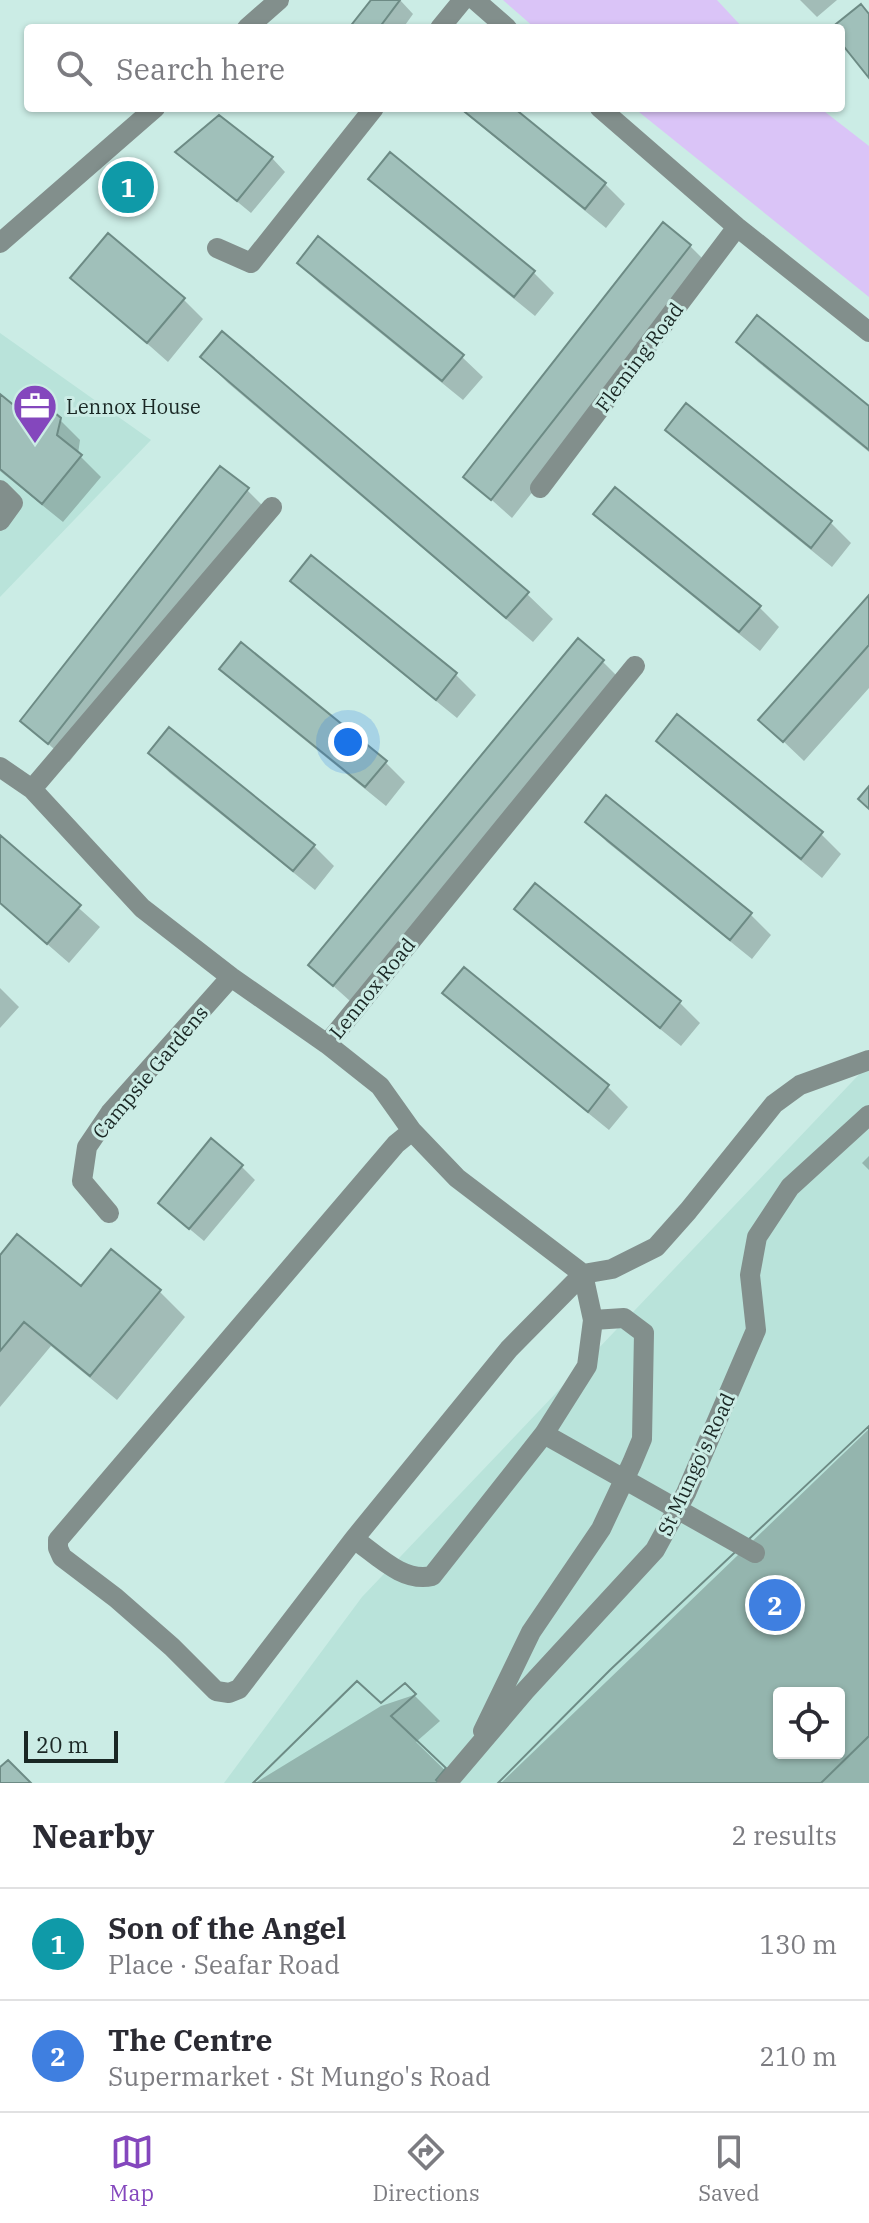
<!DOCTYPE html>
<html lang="en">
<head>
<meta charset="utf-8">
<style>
  :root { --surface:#fff; --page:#f7f7f7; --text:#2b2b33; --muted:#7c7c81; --line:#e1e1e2; --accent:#8447bd }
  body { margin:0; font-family:"IBM Plex Serif",serif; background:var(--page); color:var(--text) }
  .controls { position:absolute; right:24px; bottom:24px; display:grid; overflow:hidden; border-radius:8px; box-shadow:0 2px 6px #0004 }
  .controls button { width:72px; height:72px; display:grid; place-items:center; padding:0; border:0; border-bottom:2px solid var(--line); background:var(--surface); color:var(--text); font:40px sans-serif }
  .scale { position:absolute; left:24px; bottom:20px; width:94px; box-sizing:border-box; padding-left:8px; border:4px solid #1a2724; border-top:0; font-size:22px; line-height:28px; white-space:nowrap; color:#1a2724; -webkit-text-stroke:6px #cbece5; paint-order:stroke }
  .you { position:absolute; left:348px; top:742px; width:28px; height:28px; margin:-20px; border:6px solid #fff; border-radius:50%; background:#1a73e8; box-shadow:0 0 0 12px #1a73e833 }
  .badge { display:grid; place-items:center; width:52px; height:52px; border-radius:50%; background:var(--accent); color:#fff; font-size:26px; font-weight:700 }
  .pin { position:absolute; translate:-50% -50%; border:4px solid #fff; box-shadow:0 2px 8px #0006 }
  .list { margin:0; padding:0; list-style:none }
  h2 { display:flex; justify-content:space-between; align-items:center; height:104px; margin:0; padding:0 32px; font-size:34px }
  h2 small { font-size:26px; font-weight:400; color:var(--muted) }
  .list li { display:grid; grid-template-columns:52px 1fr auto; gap:24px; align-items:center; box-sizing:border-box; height:112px; padding:0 32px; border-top:2px solid var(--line) }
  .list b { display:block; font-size:30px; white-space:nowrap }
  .list p { margin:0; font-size:26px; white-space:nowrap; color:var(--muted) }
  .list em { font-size:26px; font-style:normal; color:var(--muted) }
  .icon { flex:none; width:44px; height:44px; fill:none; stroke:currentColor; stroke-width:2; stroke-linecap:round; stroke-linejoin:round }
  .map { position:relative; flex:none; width:869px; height:1783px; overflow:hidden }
  .search { position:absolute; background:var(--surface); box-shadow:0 2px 6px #0004; left:24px; right:24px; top:24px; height:88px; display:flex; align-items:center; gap:20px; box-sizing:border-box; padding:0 28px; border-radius:8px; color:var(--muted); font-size:30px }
  .sheet { height:328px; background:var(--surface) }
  nav { display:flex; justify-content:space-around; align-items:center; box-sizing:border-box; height:112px; border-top:2px solid var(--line); background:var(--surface); font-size:22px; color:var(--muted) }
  nav a { display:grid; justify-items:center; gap:4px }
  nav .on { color:var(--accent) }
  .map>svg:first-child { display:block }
  .built { fill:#b9e3da; fill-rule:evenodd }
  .green { fill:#dac4f7 }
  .shadow { fill:#0003; fill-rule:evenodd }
  .building { fill:#a0c0ba; stroke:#6d8b85; stroke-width:2; fill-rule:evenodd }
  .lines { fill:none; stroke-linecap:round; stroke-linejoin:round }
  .minor { stroke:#828f8c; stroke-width:20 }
  .labels { text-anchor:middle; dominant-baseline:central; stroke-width:6; stroke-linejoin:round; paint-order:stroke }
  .street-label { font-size:20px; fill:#1a2724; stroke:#cbece5 }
  .poi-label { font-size:20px; fill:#1a2724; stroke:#cbece5; text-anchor:start }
</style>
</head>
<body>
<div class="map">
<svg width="869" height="1783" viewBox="0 0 869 1783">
  <rect width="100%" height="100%" fill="#cbece5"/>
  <path class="built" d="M0,333L151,440L0,597Z
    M869,1064V1783H224L362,1597ZM779,1693H839V1753H779Z"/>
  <path class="green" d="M503,0H717L743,28H535Z
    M634,108H820L869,146V297Z"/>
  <path class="shadow" d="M374,0H400L413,14L403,28H352Z
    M800,0H837L817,17Z
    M459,108H511L605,184L625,204L606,228Z
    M177,152L272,158L285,172L251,213Z
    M390,155L534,273L554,293L535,316L391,199L371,179Z
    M690,246L710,266L512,518L466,477Z
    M299,263L462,357L483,377L463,400L319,283Z
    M73,278L183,299L203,319L168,362Z
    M738,342L869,409V452L758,362Z
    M202,357L527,594L553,619L533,642L228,383Z
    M0,397L37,427L60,420L80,440L78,454L101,477L63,522L0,471Z
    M687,406L831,523L851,543L832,567L688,450L668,429Z
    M247,490L267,510L69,762L22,721Z
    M596,514L759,607L779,627L760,651L616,534Z
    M293,581L456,675L476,695L457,718L313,601Z
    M869,598V688L804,761L761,720Z
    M602,661L628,687L360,1010L310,965Z
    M222,669L385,762L405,782L386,806L242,689Z
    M658,740L821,834L841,854L822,878L678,760Z
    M150,753L314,846L334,866L315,890L170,773Z
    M607,798L751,915L771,935L752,959L607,842L587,821Z
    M0,838L100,927L69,963L0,903Z
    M536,886L680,1003L700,1023L681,1046L537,929L517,909Z
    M464,970L608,1087L628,1107L609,1130L465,1013L445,993Z
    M0,988L19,1007L0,1028Z
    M869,1156V1170L862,1163Z
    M241,1166L255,1180L204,1241L174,1216Z
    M112,1252L160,1292L185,1317L117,1400L51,1346L0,1407V1258L81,1289Z
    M869,1429V1783H501ZM779,1693H839V1753H779Z
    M414,1695L440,1721L416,1742L458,1783H255L381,1706Z"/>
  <path class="building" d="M371,0H400L379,28H349Z
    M861,4L869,14V78L841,43V28H831Z
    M460,108H514L606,183L585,209Z
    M219,115L273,157L237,201L175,152Z
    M390,152L535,271L514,297L368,179Z
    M663,222L691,245L491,500L463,477Z
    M108,233L185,298L147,343L70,278Z
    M318,236L464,355L442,381L297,263Z
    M757,315L869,406V450L736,342Z
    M222,331L529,592L506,618L200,357Z
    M0,394L37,424L50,409L61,418L57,435L82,455L42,504L0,469Z
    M686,403L832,521L811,548L665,430Z
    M220,466L249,488L48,744L20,721Z
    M615,487L761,606L739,632L593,514Z
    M311,555L457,673L436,700L290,581Z
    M869,595V645L783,742L758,720Z
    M578,638L604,660L333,986L308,965Z
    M241,642L387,761L365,787L219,669Z
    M677,714L823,832L801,859L656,741Z
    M169,727L315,845L293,871L148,753Z
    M869,786V809L858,799Z
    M606,795L752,913L730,940L585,822Z
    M0,835L81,905L47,944L0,903Z
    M535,883L681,1001L660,1028L514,909Z
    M464,967L609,1085L588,1112L442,993Z
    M211,1138L243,1165L189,1229L158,1203Z
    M17,1234L81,1286L111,1249L161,1290L90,1376L24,1322L0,1351V1255Z
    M869,1426V1736L821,1783H498L610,1670ZM779,1693H839V1753H779Z
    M869,1426V1736L821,1783H498L610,1670ZM779,1693H839V1753H779Z
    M357,1681L381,1703L405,1683L416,1694L391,1716L446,1768L436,1780L439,1783H253Z
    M357,1681L381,1703L405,1683L416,1694L391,1716L446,1768L436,1780L439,1783H253Z
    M8,1760L31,1783H0V1767Z"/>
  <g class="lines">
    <path class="minor" d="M475,0L507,28
      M247,28L279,0
      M440,28L463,0
      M600,108L737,227L869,332
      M0,243L155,108
      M217,248L251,263L374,108
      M540,488L737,227
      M0,490L13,503L0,521
      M0,767L32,789L142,908L231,977L327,1044L635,666
      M32,789L272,507
      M327,1044L380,1086L412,1131L457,1178L583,1274L593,1320L587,1366L544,1434L432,1576C403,1583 377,1555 354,1539L239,1689L229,1693L216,1691L172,1647L116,1598L62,1557L58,1548V1540L396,1144L412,1131
      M109,1213L82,1181L87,1147L110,1113L231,977
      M544,1434L755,1553
      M354,1539L509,1349L583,1274L612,1269L656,1247L688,1211L774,1104L800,1085L869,1060
      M483,1731L531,1632L601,1529L632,1463L642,1439L644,1333L624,1318L593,1320
      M447,1783L525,1691L655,1550L686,1493L756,1330L750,1275L757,1237L790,1187L869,1115"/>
  </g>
  <defs>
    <g id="office-pin" transform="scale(2.3)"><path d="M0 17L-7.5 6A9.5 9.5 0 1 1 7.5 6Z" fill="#8447bd" stroke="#cbece5"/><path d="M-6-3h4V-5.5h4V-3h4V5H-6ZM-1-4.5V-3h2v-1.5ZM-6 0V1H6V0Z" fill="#fff"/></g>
  </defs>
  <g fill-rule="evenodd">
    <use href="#office-pin" x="35" y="406"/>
  </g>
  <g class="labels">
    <g class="street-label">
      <text transform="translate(639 357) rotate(-53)">Fleming Road</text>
      <text transform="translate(372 988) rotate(-51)">Lennox Road</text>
      <text transform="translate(150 1072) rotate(-50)">Campsie Gardens</text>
      <text transform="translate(696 1464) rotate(-65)">St Mungo's Road</text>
    </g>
    <g class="poi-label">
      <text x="66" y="406">Lennox House</text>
    </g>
  </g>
</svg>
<div class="controls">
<button><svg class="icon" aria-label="locate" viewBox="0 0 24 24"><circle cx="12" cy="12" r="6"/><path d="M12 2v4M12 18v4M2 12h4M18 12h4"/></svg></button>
</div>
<div class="scale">20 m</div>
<div class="you"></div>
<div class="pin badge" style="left:128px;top:187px;background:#0f9aa8">1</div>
<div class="pin badge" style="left:775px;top:1605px;background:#3f7fe0">2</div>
<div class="search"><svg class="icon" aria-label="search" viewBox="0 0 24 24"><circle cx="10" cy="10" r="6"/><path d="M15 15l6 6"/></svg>Search here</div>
</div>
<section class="sheet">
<h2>Nearby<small>2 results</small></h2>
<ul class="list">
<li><span class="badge" style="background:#0f9aa8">1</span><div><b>Son of the Angel</b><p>Place · Seafar Road</p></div><em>130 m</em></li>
<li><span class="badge" style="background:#3f7fe0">2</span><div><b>The Centre</b><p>Supermarket · St Mungo's Road</p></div><em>210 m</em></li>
</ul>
</section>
<nav>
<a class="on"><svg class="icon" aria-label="map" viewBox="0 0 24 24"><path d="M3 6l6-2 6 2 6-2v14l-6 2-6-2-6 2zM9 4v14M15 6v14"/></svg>Map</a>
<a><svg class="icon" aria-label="directions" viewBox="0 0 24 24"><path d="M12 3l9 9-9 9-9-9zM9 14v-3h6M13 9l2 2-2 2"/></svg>Directions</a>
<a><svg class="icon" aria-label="saved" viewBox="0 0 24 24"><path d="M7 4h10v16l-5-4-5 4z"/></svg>Saved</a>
</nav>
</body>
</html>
